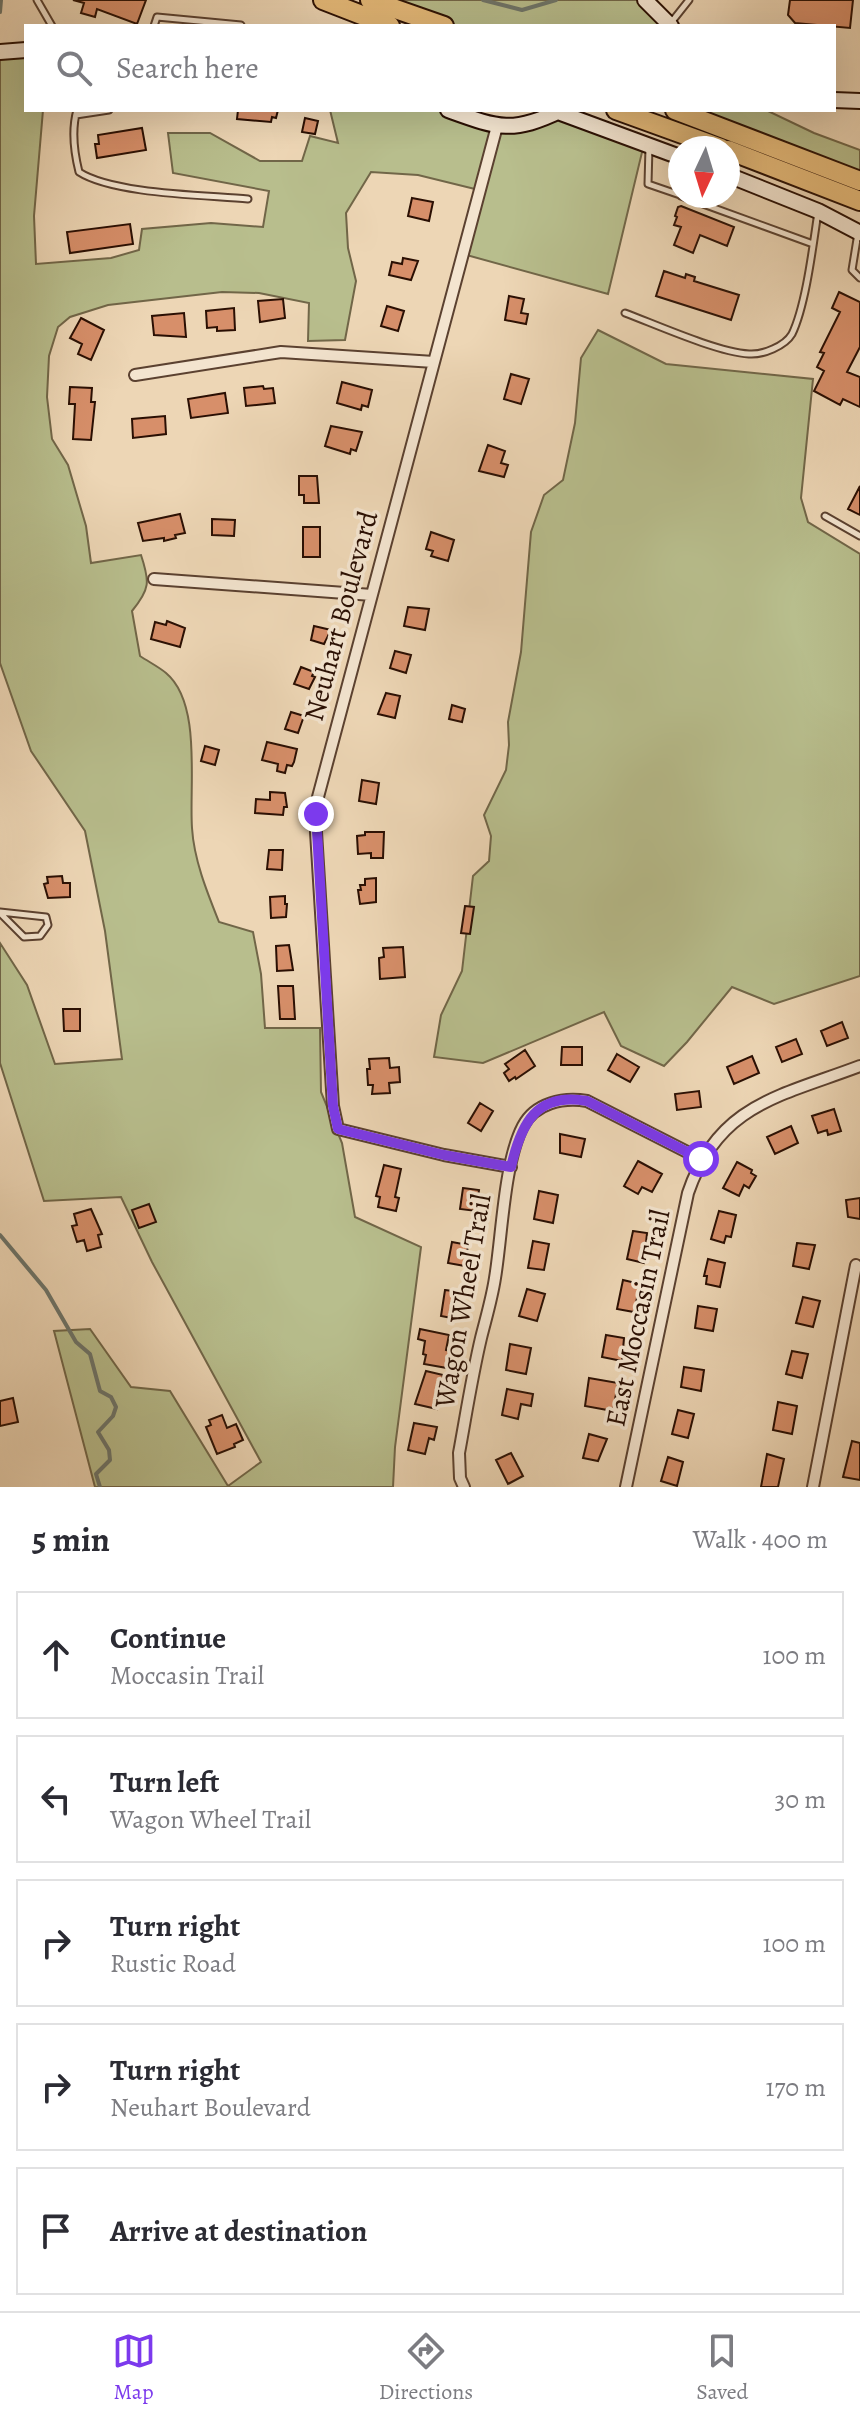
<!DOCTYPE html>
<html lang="en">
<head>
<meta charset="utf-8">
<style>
  :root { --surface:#fff; --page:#f7f7f7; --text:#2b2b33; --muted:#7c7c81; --line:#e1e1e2; --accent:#7c3aed }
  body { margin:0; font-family:Alegreya,serif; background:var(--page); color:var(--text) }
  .compass { position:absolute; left:668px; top:136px; width:72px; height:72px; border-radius:50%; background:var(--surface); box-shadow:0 8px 32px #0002; rotate:184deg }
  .stop { position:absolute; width:24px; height:24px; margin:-18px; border:6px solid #7c3aed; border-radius:50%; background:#fff }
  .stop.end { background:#7c3aed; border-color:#fff; box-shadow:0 2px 8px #0008 }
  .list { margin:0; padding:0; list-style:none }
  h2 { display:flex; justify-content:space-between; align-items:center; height:104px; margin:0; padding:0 32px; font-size:34px }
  h2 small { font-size:26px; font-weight:400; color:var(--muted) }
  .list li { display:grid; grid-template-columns:52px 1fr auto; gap:24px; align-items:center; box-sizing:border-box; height:128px; margin:0 16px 16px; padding:0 16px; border:2px solid var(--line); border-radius:0px }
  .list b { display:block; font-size:30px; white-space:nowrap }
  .list p { margin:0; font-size:26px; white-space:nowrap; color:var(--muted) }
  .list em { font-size:26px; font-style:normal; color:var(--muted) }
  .icon { flex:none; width:44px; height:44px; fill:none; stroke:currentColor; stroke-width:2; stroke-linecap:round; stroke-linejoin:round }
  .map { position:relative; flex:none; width:860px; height:1487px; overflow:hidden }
  .search { position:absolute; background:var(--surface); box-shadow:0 8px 32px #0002; left:24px; right:24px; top:24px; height:88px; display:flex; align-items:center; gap:20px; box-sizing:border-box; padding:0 28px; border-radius:0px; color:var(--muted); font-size:30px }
  .sheet { height:824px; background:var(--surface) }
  nav { display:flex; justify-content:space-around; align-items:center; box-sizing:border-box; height:112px; border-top:2px solid var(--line); background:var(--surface); font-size:22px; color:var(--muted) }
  nav a { display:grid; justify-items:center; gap:4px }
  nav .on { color:var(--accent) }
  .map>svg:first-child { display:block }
  .green { fill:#b8be8d; stroke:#716648; stroke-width:2 }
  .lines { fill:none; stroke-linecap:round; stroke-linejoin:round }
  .stream { stroke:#6d756b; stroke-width:4 }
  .building { fill:#d78f6a; stroke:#2a0f03; stroke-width:2 }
  .lane-casing { stroke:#5b4130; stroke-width:9 }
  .street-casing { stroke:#5b4130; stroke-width:14 }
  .secondary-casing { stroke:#2a0f03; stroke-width:18 }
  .highway-casing { stroke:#2a0f03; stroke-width:22 }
  .lane { stroke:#f3e4cf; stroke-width:5 }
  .street { stroke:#f3e4cf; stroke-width:10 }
  .secondary { stroke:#f3e4cf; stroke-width:14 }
  .highway { stroke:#e6bb7a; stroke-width:18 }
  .route { stroke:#7c3aed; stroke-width:10 }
  .labels { text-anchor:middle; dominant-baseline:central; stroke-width:7; stroke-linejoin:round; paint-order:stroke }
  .street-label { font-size:28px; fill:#2a0f03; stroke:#f3e4cf }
</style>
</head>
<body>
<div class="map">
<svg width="860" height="1487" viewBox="0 0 860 1487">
  <rect width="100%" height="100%" fill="#edd6b5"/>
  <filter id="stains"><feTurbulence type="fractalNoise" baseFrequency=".0025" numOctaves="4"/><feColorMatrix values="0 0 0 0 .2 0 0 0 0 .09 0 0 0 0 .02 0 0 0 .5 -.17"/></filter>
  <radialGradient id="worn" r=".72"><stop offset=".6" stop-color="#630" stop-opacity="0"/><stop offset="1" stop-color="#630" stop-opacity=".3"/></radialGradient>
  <path class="green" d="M370,0H645L669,26H444Z
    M26,50V110H43L34,216L36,264L111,258L139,250L142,229L211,223L263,227L269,191L173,173L168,133H210L260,161H302L310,136L338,143L330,110H448L486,124L558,112L644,144L608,294L463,254L479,190L418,175L371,172L346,213L348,248L356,281L345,340L308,341L309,303L259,293L222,292L108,305L70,317L58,327L49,356L47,397L52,439L68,465L86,526L91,563L141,555C150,582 150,589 132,611L140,656C149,662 159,667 166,673C202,703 189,785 192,828C194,860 207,892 219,922L253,932L261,974L265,1028H320L321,1092L342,1143L355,1217L421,1247L395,1447L393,1487H95L54,1331L90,1329L131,1387L170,1391L228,1486L261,1462L152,1262L121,1197L44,1201L0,1063V943L27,985L55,1064L122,1059L105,931L85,831L31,751L0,663V52Z
    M675,110H766L814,133L860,150V181Z
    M598,330L666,364L813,379L801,498L808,522L860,554V976L774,1004L732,987L687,1042L664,1066L621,1046L604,1012L483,1063L434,1057L441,1015L462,971L473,876L489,861L491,836L484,815L506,770L509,745L508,722L521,652L531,532L544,495L563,480L575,423L581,358Z"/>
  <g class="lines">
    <path class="stream" d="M483,0L522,10L556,0
      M0,12L1,0
      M0,1235L46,1290L76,1342L90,1354L100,1391L111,1397L116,1407L113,1416L98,1432L109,1450L110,1460L96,1474L100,1487"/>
  </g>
  <path class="building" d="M73,0H146L137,24L97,9L95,17L81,13L84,3Z
    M790,0H853L850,28L795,23L788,15Z
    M238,110H278L276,118L272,117L271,122L237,119Z
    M305,118L318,121L315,134L302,132Z
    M142,128L146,150L97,158L95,144H99L98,135Z
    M412,198L433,202L429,221L408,216Z
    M681,206L734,227L727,246L700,235L693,253L674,245L681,227L674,225L677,217L675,216L678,207Z
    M130,224L133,244L70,253L67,232Z
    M403,258L418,261L411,280L389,275L392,262L402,264Z
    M664,271L685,278L686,274L695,277L694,281L739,295L731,320L656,296Z
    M839,292L860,302V347L847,372L860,377V407L843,399L840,405L814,391L824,371L817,367L824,353L820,352L840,312L832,308Z
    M509,296L524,299L521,313L528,314L526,324L505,320Z
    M283,299L285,318L260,322L258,301Z
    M387,306L404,311L398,331L381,326Z
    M234,308L235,330L217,331V327L207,328L206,311Z
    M184,313L186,337L154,335L152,316Z
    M81,318L104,330L91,360L78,354L82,344L70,338Z
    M511,374L529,379L521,404L504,399Z
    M342,382L372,390L368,407L362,405L361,410L337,403Z
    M263,386L264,389L273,388L275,403L246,406L244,388Z
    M70,387L92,388L91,402H95L91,440L73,439L75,404H69Z
    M225,393L228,413L191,418L188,399Z
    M165,416L166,434L133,438L132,419Z
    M331,426L362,432L356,451L351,449L350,454L325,446Z
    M488,445L505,451L501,463L508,465L504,477L479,471Z
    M299,476H317L319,503H304V495H299Z
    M860,486V515L848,509Z
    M180,514L185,533L175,535L176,538L164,541V538L143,541L138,523Z
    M212,519L235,520L234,536L212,535Z
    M303,527H320V557H303Z
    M431,532L454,540L448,561L431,556L433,551L426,549Z
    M408,607L429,609L425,630L404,626Z
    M167,621L185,628L180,647L151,639L155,622L166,625Z
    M314,626L331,630L324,644L311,640Z
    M395,651L411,655L406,673L390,668Z
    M301,667L314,672L312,676L315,677L309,689L294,684Z
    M386,693L400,696L395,718L378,714Z
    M452,705L465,709L462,722L449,719Z
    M291,712L304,716L298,733L285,729Z
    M267,742L297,749L294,762L292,766L287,765L285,773L277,771L278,764L262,760Z
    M205,746L219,750L215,765L201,761Z
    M362,780L379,783L376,804L359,801Z
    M270,792L285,793L287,807H284L283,815L255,813L256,799L270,800Z
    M365,832H384L383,858H371V853L358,854L357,836L365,835Z
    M269,850H283L282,870L267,869Z
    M62,876L63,883H70V897L48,898L44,884L48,883L47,877Z
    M376,878V902L360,904L358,890H361L360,885H365V879Z
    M285,896V904H287L286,917L271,918L270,897Z
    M465,906L474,907L470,934L461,933Z
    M289,945L293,970L277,971L276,946Z
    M403,947L405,977L380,979L379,958L384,957L383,948Z
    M278,986H293L295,1019H280Z
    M63,1009H80V1031H64Z
    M842,1022L848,1038L827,1046L821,1031Z
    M796,1039L802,1054L782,1062L776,1047Z
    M562,1047H582V1065H561Z
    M525,1050L535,1066L516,1079L515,1077L509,1081L504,1073L509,1069L505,1064Z
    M617,1054L639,1067L630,1082L608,1070Z
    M752,1056L759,1073L734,1084L727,1067Z
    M389,1058L390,1068L399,1067L400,1082L389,1083L390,1093L372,1094L373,1085H368L367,1069H370L369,1059Z
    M699,1091L701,1107L677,1110L675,1094Z
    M480,1103L493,1111L481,1131L468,1123Z
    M834,1109L841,1131L828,1135L827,1130L818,1133L812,1116Z
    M791,1126L798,1143L775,1154L767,1137Z
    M560,1134L585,1139L581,1157L560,1153Z
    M638,1161L662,1174L652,1192L642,1187L638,1194L624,1186Z
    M737,1162L752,1170L751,1173L756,1176L749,1188L744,1185L739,1196L723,1188Z
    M384,1165L401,1169L395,1197L399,1198L396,1211L378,1207L380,1197L376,1196Z
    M463,1188L479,1190L476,1211L460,1209Z
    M539,1191L558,1195L553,1223L534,1219Z
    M860,1198V1219L848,1217L846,1200Z
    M149,1204L156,1222L139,1228L132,1210Z
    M91,1209L102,1234L98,1235L101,1247L87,1251L84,1240L77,1242L72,1226L77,1225L74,1214Z
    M719,1211L736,1215L731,1237L726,1236L724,1243L711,1239Z
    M633,1231L647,1233L644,1263L627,1259Z
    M533,1241L549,1244L544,1270L528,1268Z
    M452,1242L468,1245L465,1266L448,1263Z
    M797,1243L815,1245L809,1269L793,1266Z
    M708,1259L725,1263L720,1287L706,1284L707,1276H704Z
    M623,1280L640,1284L634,1312L617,1309Z
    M527,1289L545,1294L537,1321L519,1316Z
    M445,1290L461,1292L457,1319L441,1316Z
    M803,1297L820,1301L813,1327L796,1323Z
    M698,1306L717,1309L713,1331L695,1328Z
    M420,1329L449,1335L446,1350L450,1351L447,1368L424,1364L426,1355L423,1354L425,1341L418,1339Z
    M606,1335L624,1338L622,1361L602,1357Z
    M510,1344L531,1348L526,1374L506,1370Z
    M792,1351L808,1354L802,1378L786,1374Z
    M684,1367L704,1370L701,1391L681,1387Z
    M426,1371L443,1375L440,1389L444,1390L437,1409L415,1404Z
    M589,1378L618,1383L613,1411L585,1406Z
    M507,1389L533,1394L531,1406L521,1404L518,1419L502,1415Z
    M13,1398L18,1422L0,1426V1401Z
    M778,1402L797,1406L792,1434L773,1430Z
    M678,1410L694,1414L688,1438L672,1434Z
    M222,1415L227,1428L236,1424L243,1440L234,1444L235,1447L217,1454L206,1427L211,1425L209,1420Z
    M414,1423L437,1427L434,1440L429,1438L425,1454L408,1450Z
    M589,1434L607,1439L598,1461L583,1458Z
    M852,1441L860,1443V1480L843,1477Z
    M511,1453L523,1476L508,1484L496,1460Z
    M767,1454L784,1459L778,1487H761Z
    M668,1457L683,1462L677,1486L661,1481Z"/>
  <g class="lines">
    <g class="lane-casing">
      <path id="lane" d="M37,0L52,26
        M670,24L689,0
        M154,26L157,17L241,25
        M77,110C71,131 74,152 79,172C113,194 204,195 248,199
        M76,115L109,110
        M649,147L648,184L680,195
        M681,196L813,244
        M858,233L852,270L860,278
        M625,313C657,325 717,352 749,354C763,355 785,346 792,334C806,305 813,245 818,212
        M825,516L860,536
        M0,912L46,917L48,925L40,936L24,937L0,913"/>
    </g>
    <g class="street-casing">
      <path id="street" d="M497,126L318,797L316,832L333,1106L338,1129L444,1155L511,1167
        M135,375L281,352L434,362
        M154,579L372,595
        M464,1487L460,1478L459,1453C466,1415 472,1376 481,1338C486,1318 492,1298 495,1278C502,1236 504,1162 523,1126C535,1103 563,1097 587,1101L701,1159
        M626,1487L688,1193C718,1104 781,1096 860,1066
        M813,1487L856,1265"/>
    </g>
    <g class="secondary-casing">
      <path id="secondary" d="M645,0L671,26
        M0,52L26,50
        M834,100L860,101
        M448,110C498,128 512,134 562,110
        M558,112L680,157
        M728,175L818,211L860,233"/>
    </g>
    <g class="highway-casing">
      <path id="highway" d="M323,0L390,26
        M370,0L444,26
        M616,110L721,148
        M675,110L860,181
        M728,150L860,201"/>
    </g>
    <use href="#lane" class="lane"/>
    <use href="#street" class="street"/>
    <use href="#secondary" class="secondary"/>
    <use href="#highway" class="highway"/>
  </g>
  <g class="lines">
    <path class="route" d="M316,814L333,1106L338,1129L444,1155L511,1167C521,1124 536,1092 587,1101L701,1159"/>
  </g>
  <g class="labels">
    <g class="street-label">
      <text transform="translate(341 616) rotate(-75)">Neuhart Boulevard</text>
      <text transform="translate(463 1301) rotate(-80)">Wagon Wheel Trail</text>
      <text transform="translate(638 1318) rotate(-78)">East Moccasin Trail</text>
    </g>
  </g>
  <rect width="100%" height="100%" filter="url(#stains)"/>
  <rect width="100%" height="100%" fill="url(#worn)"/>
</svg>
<svg class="compass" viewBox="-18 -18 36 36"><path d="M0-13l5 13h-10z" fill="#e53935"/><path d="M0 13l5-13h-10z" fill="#7c7c81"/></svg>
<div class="stop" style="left:701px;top:1159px"></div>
<div class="stop end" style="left:316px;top:814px"></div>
<div class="search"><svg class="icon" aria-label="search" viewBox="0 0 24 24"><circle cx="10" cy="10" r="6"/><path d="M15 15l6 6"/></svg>Search here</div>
</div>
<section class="sheet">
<h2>5 min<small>Walk · 400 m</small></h2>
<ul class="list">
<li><svg class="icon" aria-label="ahead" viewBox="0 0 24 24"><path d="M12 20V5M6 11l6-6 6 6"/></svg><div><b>Continue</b><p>Moccasin Trail</p></div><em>100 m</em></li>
<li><svg class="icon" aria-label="left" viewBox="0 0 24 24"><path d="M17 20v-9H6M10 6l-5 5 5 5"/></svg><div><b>Turn left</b><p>Wagon Wheel Trail</p></div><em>30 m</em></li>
<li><svg class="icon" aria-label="right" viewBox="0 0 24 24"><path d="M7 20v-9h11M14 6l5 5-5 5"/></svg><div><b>Turn right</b><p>Rustic Road</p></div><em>100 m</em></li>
<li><svg class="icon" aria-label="right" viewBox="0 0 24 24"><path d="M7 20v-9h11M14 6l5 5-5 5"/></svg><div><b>Turn right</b><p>Neuhart Boulevard</p></div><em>170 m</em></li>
<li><svg class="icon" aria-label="arrive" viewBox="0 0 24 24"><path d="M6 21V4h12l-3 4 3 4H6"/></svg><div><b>Arrive at destination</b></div></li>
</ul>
</section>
<nav>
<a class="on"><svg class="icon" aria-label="map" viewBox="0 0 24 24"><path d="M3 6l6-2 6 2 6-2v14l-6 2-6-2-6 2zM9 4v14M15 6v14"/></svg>Map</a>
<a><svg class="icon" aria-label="directions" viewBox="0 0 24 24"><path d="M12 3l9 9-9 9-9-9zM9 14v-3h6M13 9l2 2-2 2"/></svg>Directions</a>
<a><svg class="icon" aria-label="saved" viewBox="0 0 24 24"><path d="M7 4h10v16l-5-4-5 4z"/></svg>Saved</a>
</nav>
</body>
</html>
